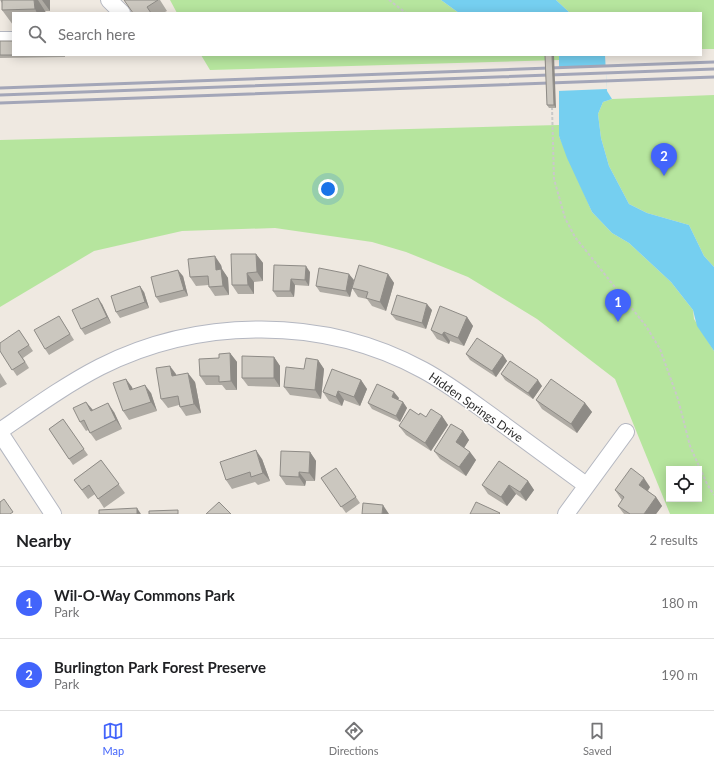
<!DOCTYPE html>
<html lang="en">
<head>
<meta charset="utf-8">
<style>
  :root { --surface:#fff; --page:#f2f2f2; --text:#202124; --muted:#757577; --line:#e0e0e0; --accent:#4264fb }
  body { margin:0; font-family:Lato,sans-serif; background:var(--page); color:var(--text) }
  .controls { position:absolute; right:12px; bottom:12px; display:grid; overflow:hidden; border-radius:0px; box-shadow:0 2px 10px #0003 }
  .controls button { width:36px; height:36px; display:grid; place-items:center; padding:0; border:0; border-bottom:1px solid var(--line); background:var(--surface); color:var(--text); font:20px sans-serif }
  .you { position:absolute; left:328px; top:189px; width:14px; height:14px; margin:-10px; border:3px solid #fff; border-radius:50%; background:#1a73e8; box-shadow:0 0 0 6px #1a73e833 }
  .badge { display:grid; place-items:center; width:26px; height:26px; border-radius:50%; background:var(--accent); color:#fff; font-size:13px; font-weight:700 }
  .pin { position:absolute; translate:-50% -33px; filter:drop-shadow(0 1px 2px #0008) }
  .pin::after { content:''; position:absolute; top:21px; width:14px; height:12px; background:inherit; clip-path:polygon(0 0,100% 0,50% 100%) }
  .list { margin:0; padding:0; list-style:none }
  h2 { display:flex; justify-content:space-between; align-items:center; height:52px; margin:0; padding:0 16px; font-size:17px }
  h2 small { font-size:13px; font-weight:400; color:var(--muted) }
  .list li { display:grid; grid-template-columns:26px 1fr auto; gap:12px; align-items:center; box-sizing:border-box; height:72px; padding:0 16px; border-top:1px solid var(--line) }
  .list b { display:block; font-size:15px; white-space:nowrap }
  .list p { margin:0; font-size:13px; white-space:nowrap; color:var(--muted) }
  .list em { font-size:13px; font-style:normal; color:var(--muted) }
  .icon { flex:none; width:22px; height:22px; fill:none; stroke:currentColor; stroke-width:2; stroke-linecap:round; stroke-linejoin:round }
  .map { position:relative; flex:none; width:714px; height:514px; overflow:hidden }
  .search { position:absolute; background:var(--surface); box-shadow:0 2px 10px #0003; left:12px; right:12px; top:12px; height:44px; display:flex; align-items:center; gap:10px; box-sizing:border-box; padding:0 14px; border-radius:0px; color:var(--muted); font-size:15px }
  .sheet { height:196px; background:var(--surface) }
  nav { display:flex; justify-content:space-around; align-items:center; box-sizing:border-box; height:56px; border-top:1px solid var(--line); background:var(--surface); font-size:11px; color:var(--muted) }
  nav a { display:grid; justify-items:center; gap:2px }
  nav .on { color:var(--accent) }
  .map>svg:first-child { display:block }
  .green { fill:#b6e59e; fill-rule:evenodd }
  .water { fill:#75cff0 }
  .pier { fill:#efe9e1 }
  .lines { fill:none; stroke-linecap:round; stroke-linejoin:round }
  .minor-casing { stroke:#b4b7c1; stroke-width:18 }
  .path { stroke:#c9c9c9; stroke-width:2; stroke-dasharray:3 2; stroke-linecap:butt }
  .minor { stroke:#fff; stroke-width:16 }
  .rail { stroke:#a3a6b8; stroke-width:3 }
  .wall { fill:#afaba4 }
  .shaded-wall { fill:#8e8b86 }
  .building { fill:#cbc7bf; stroke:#8e8b86 }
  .labels { text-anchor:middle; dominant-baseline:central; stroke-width:3; stroke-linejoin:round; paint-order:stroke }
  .street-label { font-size:12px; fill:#2e2e2e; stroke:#fff }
</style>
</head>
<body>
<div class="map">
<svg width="714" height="514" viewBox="0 0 714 514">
  <rect width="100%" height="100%" fill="#efe9e1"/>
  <path class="green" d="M170,0H441L459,13H177Z
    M556,0H714V49H701V13H570Z
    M201,55H559V60L210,70Z
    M714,95V267L704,256L689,225L647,213L629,204L609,166L601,138L598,114L603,102L612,99Z
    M559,125V136L592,212L612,233L629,243L671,282L693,310L694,319L714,351V514H670L615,379L537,319L468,277L406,252L372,242L275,228L182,231L94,251L0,307V140ZM669,469H699V499H669Z"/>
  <path class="water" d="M441,0H556L570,13H459Z
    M559,55H605L607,91L612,99L603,102L598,114L601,138L609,166L629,204L647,213L689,225L704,256L714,267V351L697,326L693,310L671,282L629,243L612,233L592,212L567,158L559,136Z"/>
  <path class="pier" d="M606,65L607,89L557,91V67Z"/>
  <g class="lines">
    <g class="minor-casing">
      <path id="minor" d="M109,0L122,13
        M0,40H13
        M0,431C32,409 65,385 100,367C199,317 324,316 423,370C449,384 472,402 496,419C526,441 556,463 586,485
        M0,433L53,514
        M566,514L626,432"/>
    </g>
    <path class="path" d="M389,0L406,13
      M552,107L554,179L565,218L575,237L646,326L660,349L678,399L690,446L707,484L714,495"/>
    <use href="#minor" class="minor"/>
    <path class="rail" d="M0,88L714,62
      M0,95L714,69
      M0,103L714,77"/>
  </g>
  <path class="wall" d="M0,0H50V11H45L46,13H13V25L2,10V3Z
    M124,0H160L167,11L163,13H133Z
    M0,41L13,55H65V57L0,58Z
    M545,55L556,108H549L547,105Z
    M256,254L263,263V281L254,282V294H238L232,285Z
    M221,265L222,269L228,278L229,295L215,296L209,287V285L196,286L190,277Z
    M274,265L310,272L309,286L295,285L294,297H277L273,291Z
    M388,274L394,283L386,311L372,306L367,299L358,297L352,288Z
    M183,276L188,296L160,303L156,297Z
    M354,280L350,297L320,292L316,286Z
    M144,292L149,308L120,318L116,312Z
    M102,304L111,323L85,335L81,329Z
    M432,310L426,329L396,320L391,314Z
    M59,316L74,340L49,355L45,349Z
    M467,317L473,326L464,346L450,341L449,344L437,339L431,330Z
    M19,330L33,351L23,358L29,368L17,376L0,351Z
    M230,353L237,362V390H226L222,385H206L200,376L219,358Z
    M466,354L503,355L507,361L496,377L470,360Z
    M274,357L280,366V387L248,386L242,378Z
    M318,360L324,369L321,399L290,395L284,387L304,369Z
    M0,373L7,384L0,388Z
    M176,374V375L195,382L201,413L186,416L180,407L179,405L168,408L161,399Z
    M501,374L542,386L533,399L505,380Z
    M126,379L132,389L151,393L157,411L129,420L123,411Z
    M361,380L367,389L360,406L344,400L342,406L329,401L323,392Z
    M399,398L398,400L403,402L407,408L400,422L372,409L368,403Z
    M536,400L585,403L592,412L577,433L542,409Z
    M92,410L114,412L122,429L96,441L88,430L86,431L80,422Z
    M442,416L448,425L431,451L406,435L399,426L426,417Z
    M63,419L88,455L73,465L49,429Z
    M463,431L469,440L464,448L470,452L476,460L466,476L440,459L434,451Z
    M310,452L316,461L315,481H306L305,486L286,485L280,476Z
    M262,459L270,481L258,485L255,482L232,489L226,480Z
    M101,460L125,493L104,508L95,494L88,499L74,480Z
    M336,468L360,503L346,513L321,478Z
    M528,481L534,490L526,501L516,494L507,506L488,494L482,485Z
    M650,487L648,491L656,497L662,506L656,514H624L618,506L622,500L621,499L615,490Z"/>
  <path class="shaded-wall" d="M34,0H38L45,11L46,13H37L35,9Z
    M42,0H50V11Z
    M552,55H554L556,108L554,105Z
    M256,254L263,263V281L257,272Z
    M215,256L221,265L222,269L228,278L229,295L223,286L216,270Z
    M306,266L310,272L309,286L305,280Z
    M178,270L183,276L188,296L184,290Z
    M247,273L254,282V294L248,285Z
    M349,274L354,280L350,297L346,291Z
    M388,274L394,283L386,311L380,302Z
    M291,279L295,285L294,297L290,291Z
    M140,286L144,292L149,308L145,302Z
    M98,298L102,304L111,323L107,317Z
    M427,304L432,310L426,329L422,323Z
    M467,317L473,326L464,346L458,338Z
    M444,332L450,341L449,344L442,335Z
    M230,353L237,362V390L231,381Z
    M503,355L507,361L496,377L492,371Z
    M274,357L280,366V387L274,378Z
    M318,360L324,369L321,399L315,390Z
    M170,366L176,374L178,385L172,376Z
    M188,373L195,382L201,413L194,404Z
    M126,379L132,387L136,398L130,390Z
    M361,380L367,389L360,406L354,397Z
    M538,380L542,386L533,399L528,393Z
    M145,385L151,393L157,411L151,402Z
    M338,391L344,400L342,406L336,397Z
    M394,392L399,398L396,403L392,397Z
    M86,402L93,410L91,411Z
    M403,402L407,408L400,422L396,416Z
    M108,403L114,412L122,429L116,420Z
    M585,403L592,412L577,433L571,424Z
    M442,416L448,425L431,451L425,443Z
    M463,431L469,440L462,451L456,442Z
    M256,450L262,459L270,481L263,473Z
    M310,452L316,461L315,481L309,473Z
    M470,452L476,460L466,476L459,467Z
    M299,472L306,481L305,486L299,477Z
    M644,478L650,487L645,494L639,485Z
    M528,481L534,490L526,501L520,492Z
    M509,485L516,494L507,506L501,497Z
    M656,497L662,506L656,514H644Z
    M383,505L389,514H382Z
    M137,508L141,514H137Z"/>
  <path class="building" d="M2,0H34L35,9L2,10Z
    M124,0H158L147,7L151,13H133Z
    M0,41H13V55H0Z
    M545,55H552L554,105H547Z
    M231,254H256L257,272L247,273L248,285H232Z
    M215,256L216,270L221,269L223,286L209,287L208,276L190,277L188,259Z
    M274,265L306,266L305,280L291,279L290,291H273Z
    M359,265L388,274L380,302L366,298L368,292L352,288Z
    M319,268L349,274L346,291L316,286Z
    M178,270L184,290L156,297L151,277Z
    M140,286L145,302L116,312L111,296Z
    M397,295L427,304L422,323L391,314Z
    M98,298L107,317L81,329L72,310Z
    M440,306L467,317L458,338L444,332L442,335L431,330Z
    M59,316L70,334L45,349L34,330Z
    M19,330L29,345L18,352L25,362L12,370L0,351V343Z
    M477,338L503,355L492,371L466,354Z
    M230,353L231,381L219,382V376H200L199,359L219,358V354Z
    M242,356L274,357V378H242Z
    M306,358L318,360L315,390L284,387L286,367L304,369Z
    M510,361L538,380L528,393L501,374Z
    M170,366L172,376L188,373L194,404L180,407L178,396L161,399L156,368Z
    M332,369L361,380L354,397L338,391L336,397L323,392Z
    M126,379L130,390L145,385L151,402L123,411L113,383Z
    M551,379L585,403L571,424L536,400Z
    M377,384L394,392L392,397L403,402L396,416L368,403Z
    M86,402L91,411L108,403L116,420L90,433L84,420L80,422L73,408Z
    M410,409L419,415L420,413L426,417L431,409L442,416L425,443L399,426Z
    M63,419L84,449L69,459L49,429Z
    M451,424L463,431L456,442L470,452L459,467L434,451Z
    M256,450L263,473L251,477L250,472L226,480L220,462Z
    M281,451L310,452L309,473L299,472V477L280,476Z
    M101,460L119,484L98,499L89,485L82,490L74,480Z
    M499,461L528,481L520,492L509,485L501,497L482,485Z
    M336,468L356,497L341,507L321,478Z
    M631,468L644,478L639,485L656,497L644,514H630L618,506L624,497L615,490Z
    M4,499L13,512L10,514H0V502Z
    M219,502L231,514H206Z
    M476,502L500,513L499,514H470Z
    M363,503L383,505L382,514H362Z
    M137,508V514H99V510Z
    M178,510V514H149V511Z"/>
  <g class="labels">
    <g class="street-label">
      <text transform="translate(476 407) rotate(35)">Hidden Springs Drive</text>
    </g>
  </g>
</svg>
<div class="controls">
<button><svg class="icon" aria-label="locate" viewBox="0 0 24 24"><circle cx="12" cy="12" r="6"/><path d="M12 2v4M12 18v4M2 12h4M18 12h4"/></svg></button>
</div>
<div class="you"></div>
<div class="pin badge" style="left:618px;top:322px">1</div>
<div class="pin badge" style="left:664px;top:176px">2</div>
<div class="search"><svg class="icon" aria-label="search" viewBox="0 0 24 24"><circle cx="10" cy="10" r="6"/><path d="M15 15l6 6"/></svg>Search here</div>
</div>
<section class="sheet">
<h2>Nearby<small>2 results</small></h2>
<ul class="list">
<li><span class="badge">1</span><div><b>Wil-O-Way Commons Park</b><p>Park</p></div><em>180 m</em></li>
<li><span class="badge">2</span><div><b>Burlington Park Forest Preserve</b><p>Park</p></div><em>190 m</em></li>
</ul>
</section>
<nav>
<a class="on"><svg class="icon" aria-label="map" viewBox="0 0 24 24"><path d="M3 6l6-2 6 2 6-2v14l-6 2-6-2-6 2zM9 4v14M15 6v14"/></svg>Map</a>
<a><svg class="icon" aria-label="directions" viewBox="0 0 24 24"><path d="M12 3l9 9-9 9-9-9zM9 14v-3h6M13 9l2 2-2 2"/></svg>Directions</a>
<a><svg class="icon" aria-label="saved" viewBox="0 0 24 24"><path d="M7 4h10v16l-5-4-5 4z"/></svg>Saved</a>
</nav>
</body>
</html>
